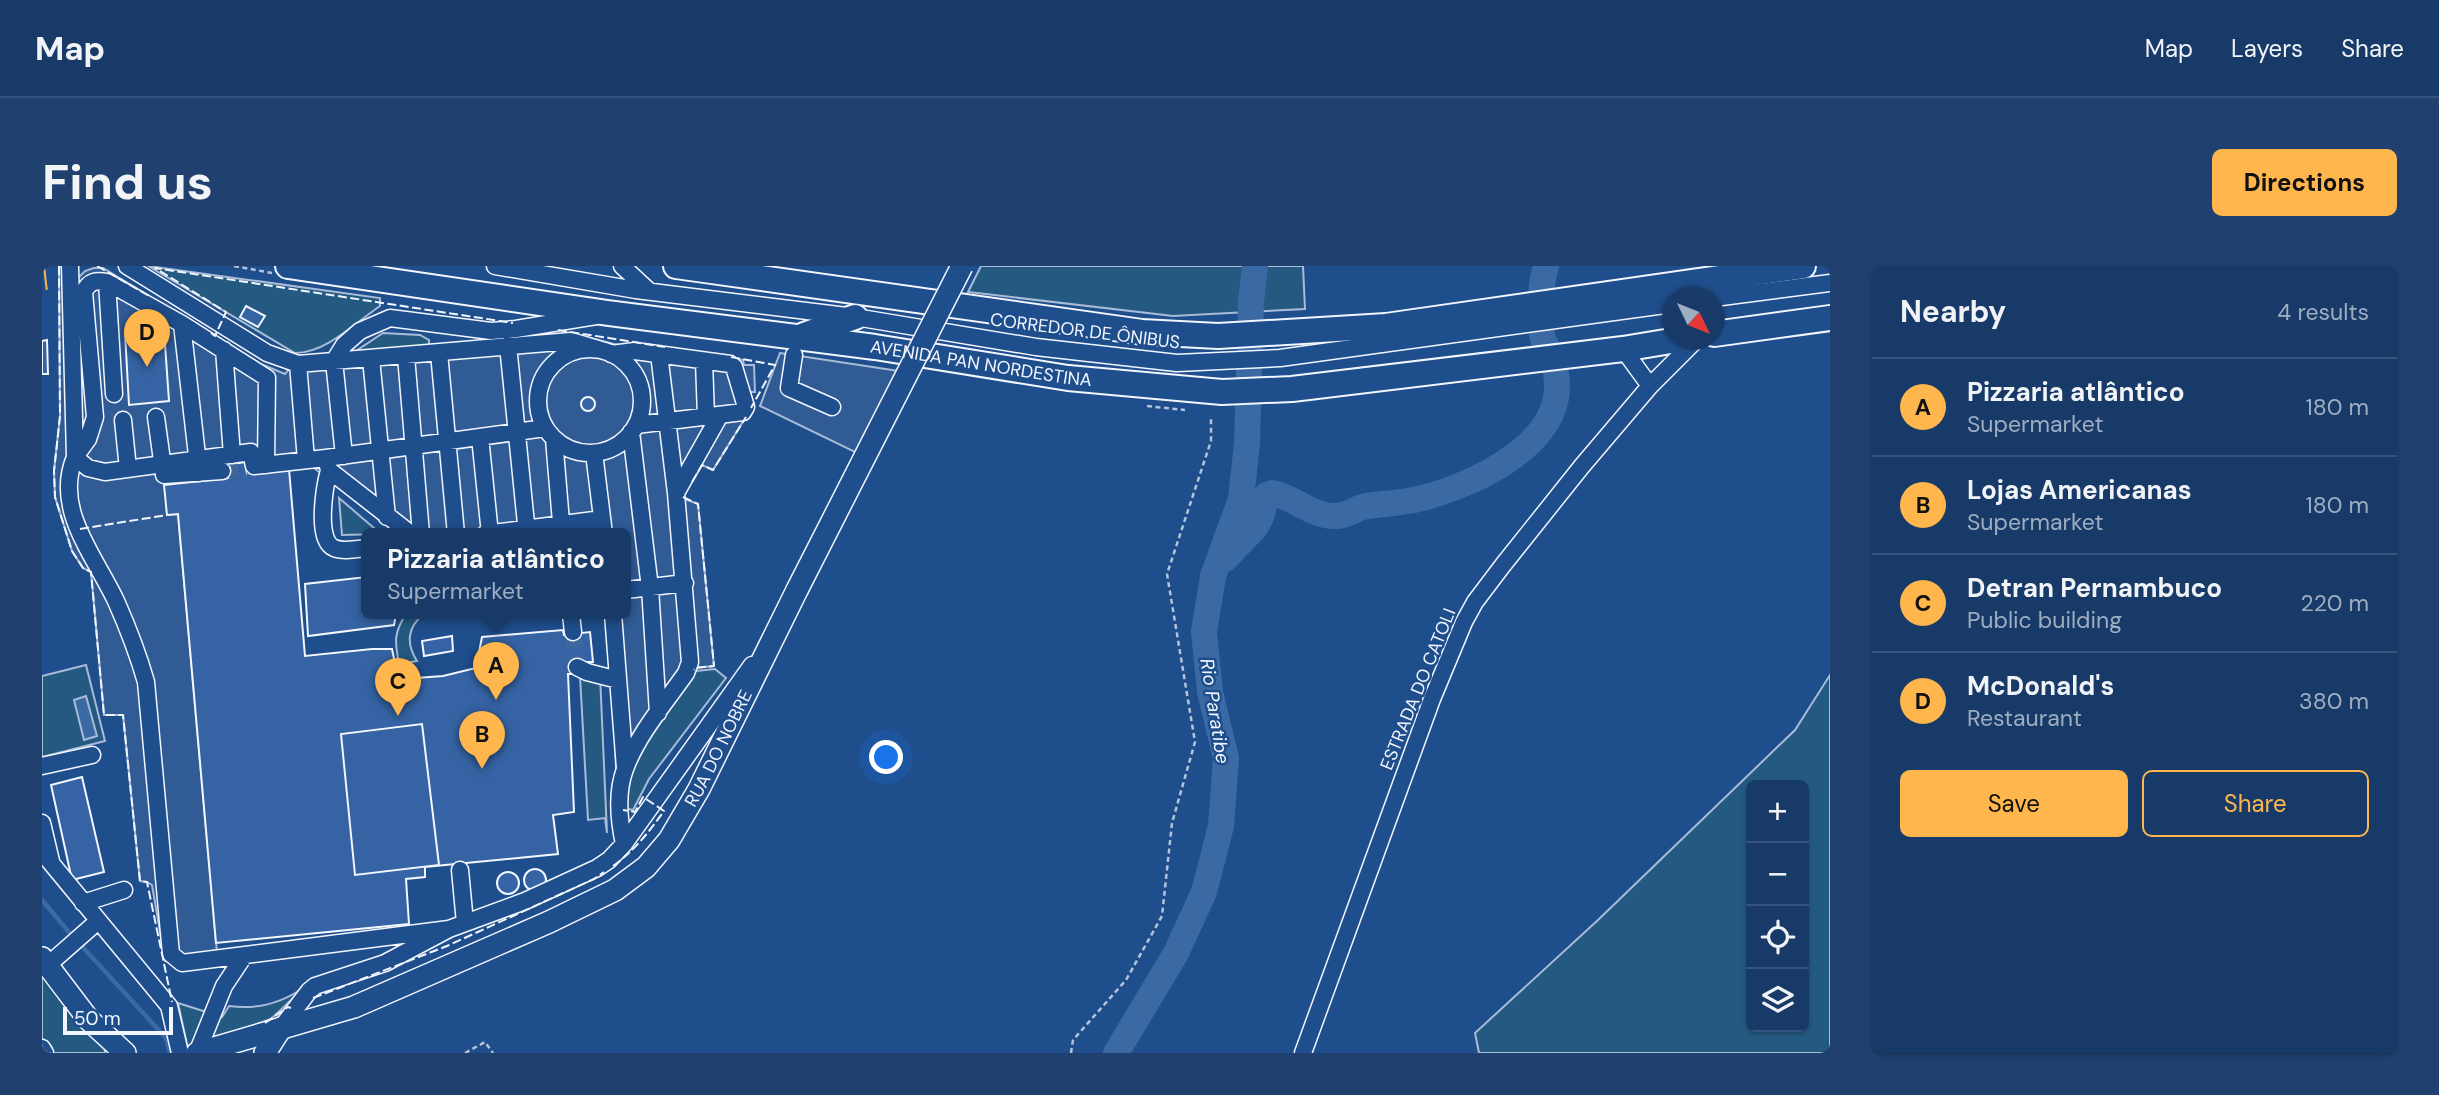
<!DOCTYPE html>
<html lang="en">
<head>
<meta charset="utf-8">
<style>
  :root { --surface:#173a69; --page:#20416f; --text:#f1f3f6; --muted:#9eadc0; --line:#36547d; --accent:#ffb74d }
  body { margin:0; font-family:"DM Sans",sans-serif; background:var(--page); color:var(--text) }
  .controls { position:absolute; right:21px; bottom:21px; display:grid; overflow:hidden; border-radius:10px; box-shadow:0 2px 5px #0004 }
  .controls button { width:63px; height:63px; display:grid; place-items:center; padding:0; border:0; border-bottom:2px solid var(--line); background:var(--surface); color:var(--text); font:35px sans-serif }
  .compass { position:absolute; left:1620px; top:21px; width:63px; height:63px; border-radius:50%; background:var(--surface); box-shadow:0 2px 5px #0004; rotate:133deg }
  .scale { position:absolute; left:21px; bottom:18px; width:110px; box-sizing:border-box; padding-left:7px; border:4px solid #f2f6ff; border-top:0; font-size:19px; line-height:24px; white-space:nowrap; color:#f2f6ff; -webkit-text-stroke:5px #1f4e8c; paint-order:stroke }
  .you { position:absolute; left:845px; top:492px; width:24px; height:24px; margin:-18px; border:5px solid #fff; border-radius:50%; background:#1a73e8; box-shadow:0 0 0 10px #1a73e833 }
  .badge { display:grid; place-items:center; width:46px; height:46px; border-radius:50%; background:var(--accent); color:#111; font-size:23px; font-weight:700 }
  .pin { position:absolute; translate:-50% -58px; filter:drop-shadow(0 2px 4px #0008) }
  .pin::after { content:''; position:absolute; top:37px; width:24px; height:21px; background:inherit; clip-path:polygon(0 0,100% 0,50% 100%) }
  .popup { position:absolute; left:319px; top:262px; width:270px; height:91px; box-sizing:border-box; display:grid; place-content:center; border-radius:10px; background:var(--surface); filter:drop-shadow(0 2px 5px #0005); font-size:23px; white-space:nowrap; color:var(--muted) }
  .popup b { font-size:26px; color:var(--text) }
  .popup::after { content:''; position:absolute; left:50%; top:100%; margin-left:-14px; border:14px solid transparent; border-top-color:var(--surface) }
  .list { margin:0; padding:0; list-style:none }
  h2 { display:flex; justify-content:space-between; align-items:center; height:91px; margin:0; padding:0 28px; font-size:30px }
  h2 small { font-size:23px; font-weight:400; color:var(--muted) }
  .list li { display:grid; grid-template-columns:46px 1fr auto; gap:21px; align-items:center; box-sizing:border-box; height:98px; padding:0 28px; border-top:2px solid var(--line) }
  .list b { display:block; font-size:26px; white-space:nowrap }
  .list p { margin:0; font-size:23px; white-space:nowrap; color:var(--muted) }
  .list em { font-size:23px; font-style:normal; color:var(--muted) }
  .actions { display:flex; gap:14px; padding:21px 28px }
  .actions a { flex:1; padding:16px 0; border:2px solid var(--accent); border-radius:10px; text-align:center; font-size:24px; color:var(--accent) }
  .actions .main { background:var(--accent); color:#111 }
  .icon { flex:none; width:38px; height:38px; fill:none; stroke:currentColor; stroke-width:2; stroke-linecap:round; stroke-linejoin:round }
  .map { position:relative; flex:none; width:1788px; height:787px; overflow:hidden; border-radius:10px }
  header { display:flex; align-items:center; gap:42px; box-sizing:border-box; height:98px; padding:0 35px; background:var(--surface); border-bottom:2px solid var(--line) }
  header strong { font-size:33px }
  nav { display:flex; gap:38px; margin-inline-start:auto; font-size:24px }
  .intro { display:flex; align-items:center; justify-content:space-between; box-sizing:border-box; height:168px; padding:0 42px }
  h1 { margin:0; font-size:49px }
  .button { padding:18px 32px; border-radius:10px; background:var(--accent); color:#111; font-size:24px; font-weight:700 }
  main { display:flex; gap:42px; padding:0 42px }
  aside { flex:1; background:var(--surface); border-radius:10px; box-shadow:0 2px 5px #0004 }
  .map>svg:first-child { display:block }
  .green { fill:#245a82; stroke:#a8bbd7; stroke-width:2; fill-rule:evenodd }
  .parking { fill:#305b95; stroke:#a8bbd7; stroke-width:2 }
  .water { fill:#3b69a3; stroke:#a8bbd7; stroke-width:2 }
  .lines { fill:none; stroke-linecap:round; stroke-linejoin:round }
  .stream { stroke:#3b69a3; stroke-width:4.5 }
  .river { stroke:#3b69a3; stroke-width:26 }
  .building { fill:#3563a3; stroke:#f2f6ff; stroke-width:2 }
  .minor-tunnel { stroke:#3f679d; stroke-width:16; stroke-dasharray:16 8; stroke-linecap:butt }
  .minor-casing { stroke:#f2f6ff; stroke-width:19 }
  .major-casing { stroke:#f2f6ff; stroke-width:24 }
  .highway-casing { stroke:#f2f6ff; stroke-width:28 }
  .path { stroke:#b3c4dc; stroke-width:2.5; stroke-dasharray:5 3.5; stroke-linecap:butt }
  .minor { stroke:#1f4e8c; stroke-width:16 }
  .major { stroke:#1f4e8c; stroke-width:21 }
  .highway { stroke:#1f4e8c; stroke-width:24 }
  .major-bridge-casing { stroke:#f2f6ff; stroke-width:24; stroke-linecap:butt }
  .major-bridge { stroke:#1f4e8c; stroke-width:21 }
  .fence { stroke:#f2f6ff; stroke-width:2; stroke-dasharray:9 3.5; stroke-linecap:butt }
  .power { stroke:#ffb74d; stroke-width:2; stroke-dasharray:24 5 3.5 5; stroke-linecap:butt }
  .labels { text-anchor:middle; dominant-baseline:central; stroke-width:5; stroke-linejoin:round; paint-order:stroke }
  .street-label { font-size:18px; fill:#f2f6ff; stroke:#1f4e8c }
  .water-label { font-size:19px; font-style:italic; fill:#f2f6ff; stroke:#1f4e8c }
</style>
</head>
<body>
<header>
<strong>Map</strong>
<nav><a>Map</a><a>Layers</a><a>Share</a></nav>
</header>
<div class="intro"><h1>Find us</h1><a class="button">Directions</a></div>
<main>
<div class="map">
<svg width="1788" height="787" viewBox="0 0 1788 787">
  <rect width="100%" height="100%" fill="#1f4e8c"/>
  <path class="green" d="M106,0L338,32V40C313,57 284,87 253,87Z
    M939,0H1261L1263,43L1131,50L926,26Z
    M341,67L378,69L387,74V81L311,87Z
    M297,232L339,268L300,269Z
    M364,348H382C365,361 364,378 375,395L357,398C353,376 351,368 364,348Z
    M44,399L63,475L0,491V410Z
    M673,403L684,412L607,513L591,544L582,542L588,501L654,405Z
    M558,409L565,567L563,552L546,554L538,410Z
    M1788,409V787H1437L1433,767L1556,654L1753,464ZM1709,519H1762V761H1709Z
    M0,692L62,772L63,787H9L0,772Z
    M264,720L229,753L146,783L136,737L180,751L187,740C215,744 242,736 264,720Z"/>
  <path class="parking" d="M17,0H36V12L43,5L52,2H61L219,98L243,108L255,92L530,67L572,78L688,92L701,94L702,99H712L713,126H707V146L671,204L660,199L640,232L656,238L672,400L653,402L585,502H574L572,431L565,348H584V268H355L267,198L204,201L203,196L185,199L186,212L124,219L125,249L136,248L175,687L123,695L110,619L105,616L98,615L81,449H62L49,306L41,302L30,285L13,231L12,205L18,150Z
    M738,87L857,105L815,187L718,140Z"/>
  <path class="water" d="M44,430L55,470L42,474L32,434Z"/>
  <g class="lines">
    <path class="stream" d="M0,634L31,671
      M37,677L124,772L128,787"/>
    <path class="river" d="M1183,293L1213,262L1219,251L1225,229L1230,227C1253,231 1270,251 1294,250C1305,250 1314,242 1324,240C1340,238 1356,237 1372,234C1422,223 1511,185 1515,124C1515,116 1514,105 1512,98C1510,88 1502,79 1500,69C1497,48 1498,20 1504,0
      M1074,787L1134,687L1162,626L1179,560L1184,492L1168,426L1162,366L1171,310L1199,233L1205,177L1209,36L1213,0"/>
  </g>
  <path class="building" d="M204,40L223,50L216,61L198,51Z
    M122,64L127,135L87,139L83,67Z
    M5,74L6,108H0V75Z
    M539 138a7 7 0 1 1 14 0a7 7 0 1 1-14 0Z
    M203,196L205,208L247,203L263,390L330,383H350L354,402L361,413L401,410L434,402L440,371L521,364L522,369L548,366L551,396H543L531,408H526L532,546L511,549L516,588L383,601V611L364,613L367,658L174,677L136,248L125,249L122,219L186,212L184,199Z
    M324,311V348H354L352,359L266,370L263,318Z
    M410,370L411,385L382,390L380,375Z
    M380,458L397,599L313,609L299,468Z
    M40,511L62,606L30,614L9,519Z
    M482 614a11 11 0 1 1 22 0a11 11 0 1 1-22 0Z
    M455 617a11 11 0 1 1 22 0a11 11 0 1 1-22 0Z"/>
  <g class="lines">
    <path class="minor-tunnel" d="M180,205L212,200
      M531,366L535,401"/>
    <g class="minor-casing">
      <path id="minor" d="M28,0L33,191C11,243 53,290 74,335C86,362 96,388 104,416L129,688L140,697L407,663
        M85,0L225,87L256,98L529,75L559,84
        M453,0L594,24L813,51L994,81L1135,97L1238,92L1630,38
        M580,0L607,25
        M65,16L72,128
        M1672,32L1788,17
        M140,58L157,207
        M466,79L485,268
        M1581,83L1608,120
        M496 135a52 52 0 1 1 104 0a52 52 0 1 1-104 0Z
        M182,84L190,189
        M397,87L414,268
        M569,88L593,85L688,98L692,101L704,141L701,146L594,159
        M752,89L747,122L790,141
        M364,90L379,268
        M329,93L345,251
        M662,95L664,151
        M256,98L264,194
        M114,151L122,209L180,205
        M81,154L86,203
        M589,166L608,322L616,447
        M438,171L448,268
        M512,173L520,268
        M552,187L562,268
        M302,190L292,95L302,79L318,65L348,52L449,65L474,63L554,50
        M224,199L225,112L140,58L65,16C54,14 47,15 42,26L53,151L46,173L33,191L46,202L63,206L209,186L212,200L284,192
        M287,204C283,219 273,274 292,282C301,286 315,283 324,282
        M634,227L678,149
        M369,268L287,204L284,192L503,162
        M443,268L560,253
        M584,324L643,317
        M529,348L531,366
        M571,348L583,502
        M535,401L545,406L576,414
        M0,500L50,489
        M0,557L9,595
        M582,578C577,555 574,527 583,503C596,468 623,437 644,407L648,396L634,227L617,88
        M0,586L127,740L138,787
        M418,604L423,657
        M41,637L82,624
        M6,699L56,655
        M239,762L267,725L273,720L343,697L407,663L483,635L555,602L567,594L582,578L710,399
        M0,782L3,787
        M155,787L182,720L202,690
        M1261,787L1390,433L1422,356L1433,336L1461,299L1540,200L1608,120L1654,74"/>
    </g>
    <g class="major-casing">
      <g id="major">
        <path d="M0,692L47,754L83,787"/>
        <path id="s1" d="M155,787L312,741L507,656L573,624L604,601L627,574L657,523L755,324"/>
        <path d="M223,787L239,762"/>
      </g>
    </g>
    <g class="highway-casing">
      <g id="highway">
        <path id="s2" d="M246,0L566,47L833,81L1026,112L1180,126L1250,123L1581,83L1635,74"/>
        <path d="M634,0L1100,66L1176,70L1344,60L1761,0"/>
        <path d="M1672,68L1788,52"/>
        <path d="M762,69L813,51"/>
      </g>
    </g>
    <path class="path" d="M192,0L230,7
      M1105,140L1143,144
      M423,787L443,776L451,787
      M1029,787L1031,774L1084,714L1120,650L1130,557L1153,476L1125,308L1169,175V150"/>
    <use href="#minor" class="minor"/>
    <use href="#major" class="major"/>
    <use href="#highway" class="highway"/>
    <g class="major-bridge-casing">
      <path id="major-bridge" d="M755,324L920,0"/>
    </g>
    <use href="#major-bridge" class="major-bridge"/>
    <path class="fence" d="M17,0L18,150L12,205L13,231L30,285L41,302L49,306L62,449H81L98,615L105,616L130,736
      M55,0L109,31
      M516,64L623,81
      M169,67L173,70L184,46L113,2L471,57
      M689,91L733,99L709,142
      M650,216L660,199L671,204L704,151
      M641,231L656,238L672,400L653,402L652,404
      M38,263L125,249
      M571,600C592,585 607,566 622,545L601,531L593,546L581,544
      M271,732L405,680L552,613L562,606
      M223,757L246,741L249,742"/>
    <path class="power" d="M2,0L5,26"/>
  </g>
  <g class="labels">
    <g class="street-label">
      <text transform="translate(1043 65) rotate(7)">CORREDOR DE ÔNIBUS</text>
      <text stroke="none"><textPath href="#s2" startOffset="700">AVENIDA PAN NORDESTINA</textPath></text>
      <text transform="translate(1376 423) rotate(-68)">ESTRADA DO CATOLI</text>
      <text stroke="none"><textPath href="#s1" startOffset="628">RUA DO NOBRE</textPath></text>
    </g>
    <g class="water-label">
      <text transform="translate(1173 445) rotate(81)">Rio Paratibe</text>
    </g>
  </g>
</svg>
<div class="controls">
<button>+</button>
<button>−</button>
<button><svg class="icon" aria-label="locate" viewBox="0 0 24 24"><circle cx="12" cy="12" r="6"/><path d="M12 2v4M12 18v4M2 12h4M18 12h4"/></svg></button>
<button><svg class="icon" aria-label="layers" viewBox="0 0 24 24"><path d="M12 4l9 5-9 5-9-5zM3 14l9 5 9-5"/></svg></button>
</div>
<svg class="compass" viewBox="-18 -18 36 36"><path d="M0-13l5 13h-10z" fill="#e53935"/><path d="M0 13l5-13h-10z" fill="#9eadc0"/></svg>
<div class="scale">50 m</div>
<div class="you"></div>
<div class="pin badge" style="left:454px;top:434px">A</div>
<div class="popup"><b>Pizzaria atlântico</b>Supermarket</div>
<div class="pin badge" style="left:440px;top:503px">B</div>
<div class="pin badge" style="left:356px;top:450px">C</div>
<div class="pin badge" style="left:105px;top:101px">D</div>
</div>
<aside>
<h2>Nearby<small>4 results</small></h2>
<ul class="list">
<li><span class="badge">A</span><div><b>Pizzaria atlântico</b><p>Supermarket</p></div><em>180 m</em></li>
<li><span class="badge">B</span><div><b>Lojas Americanas</b><p>Supermarket</p></div><em>180 m</em></li>
<li><span class="badge">C</span><div><b>Detran Pernambuco</b><p>Public building</p></div><em>220 m</em></li>
<li><span class="badge">D</span><div><b>McDonald's</b><p>Restaurant</p></div><em>380 m</em></li>
</ul>
<div class="actions"><a class="main">Save</a><a>Share</a></div>
</aside>
</main>
</body>
</html>
